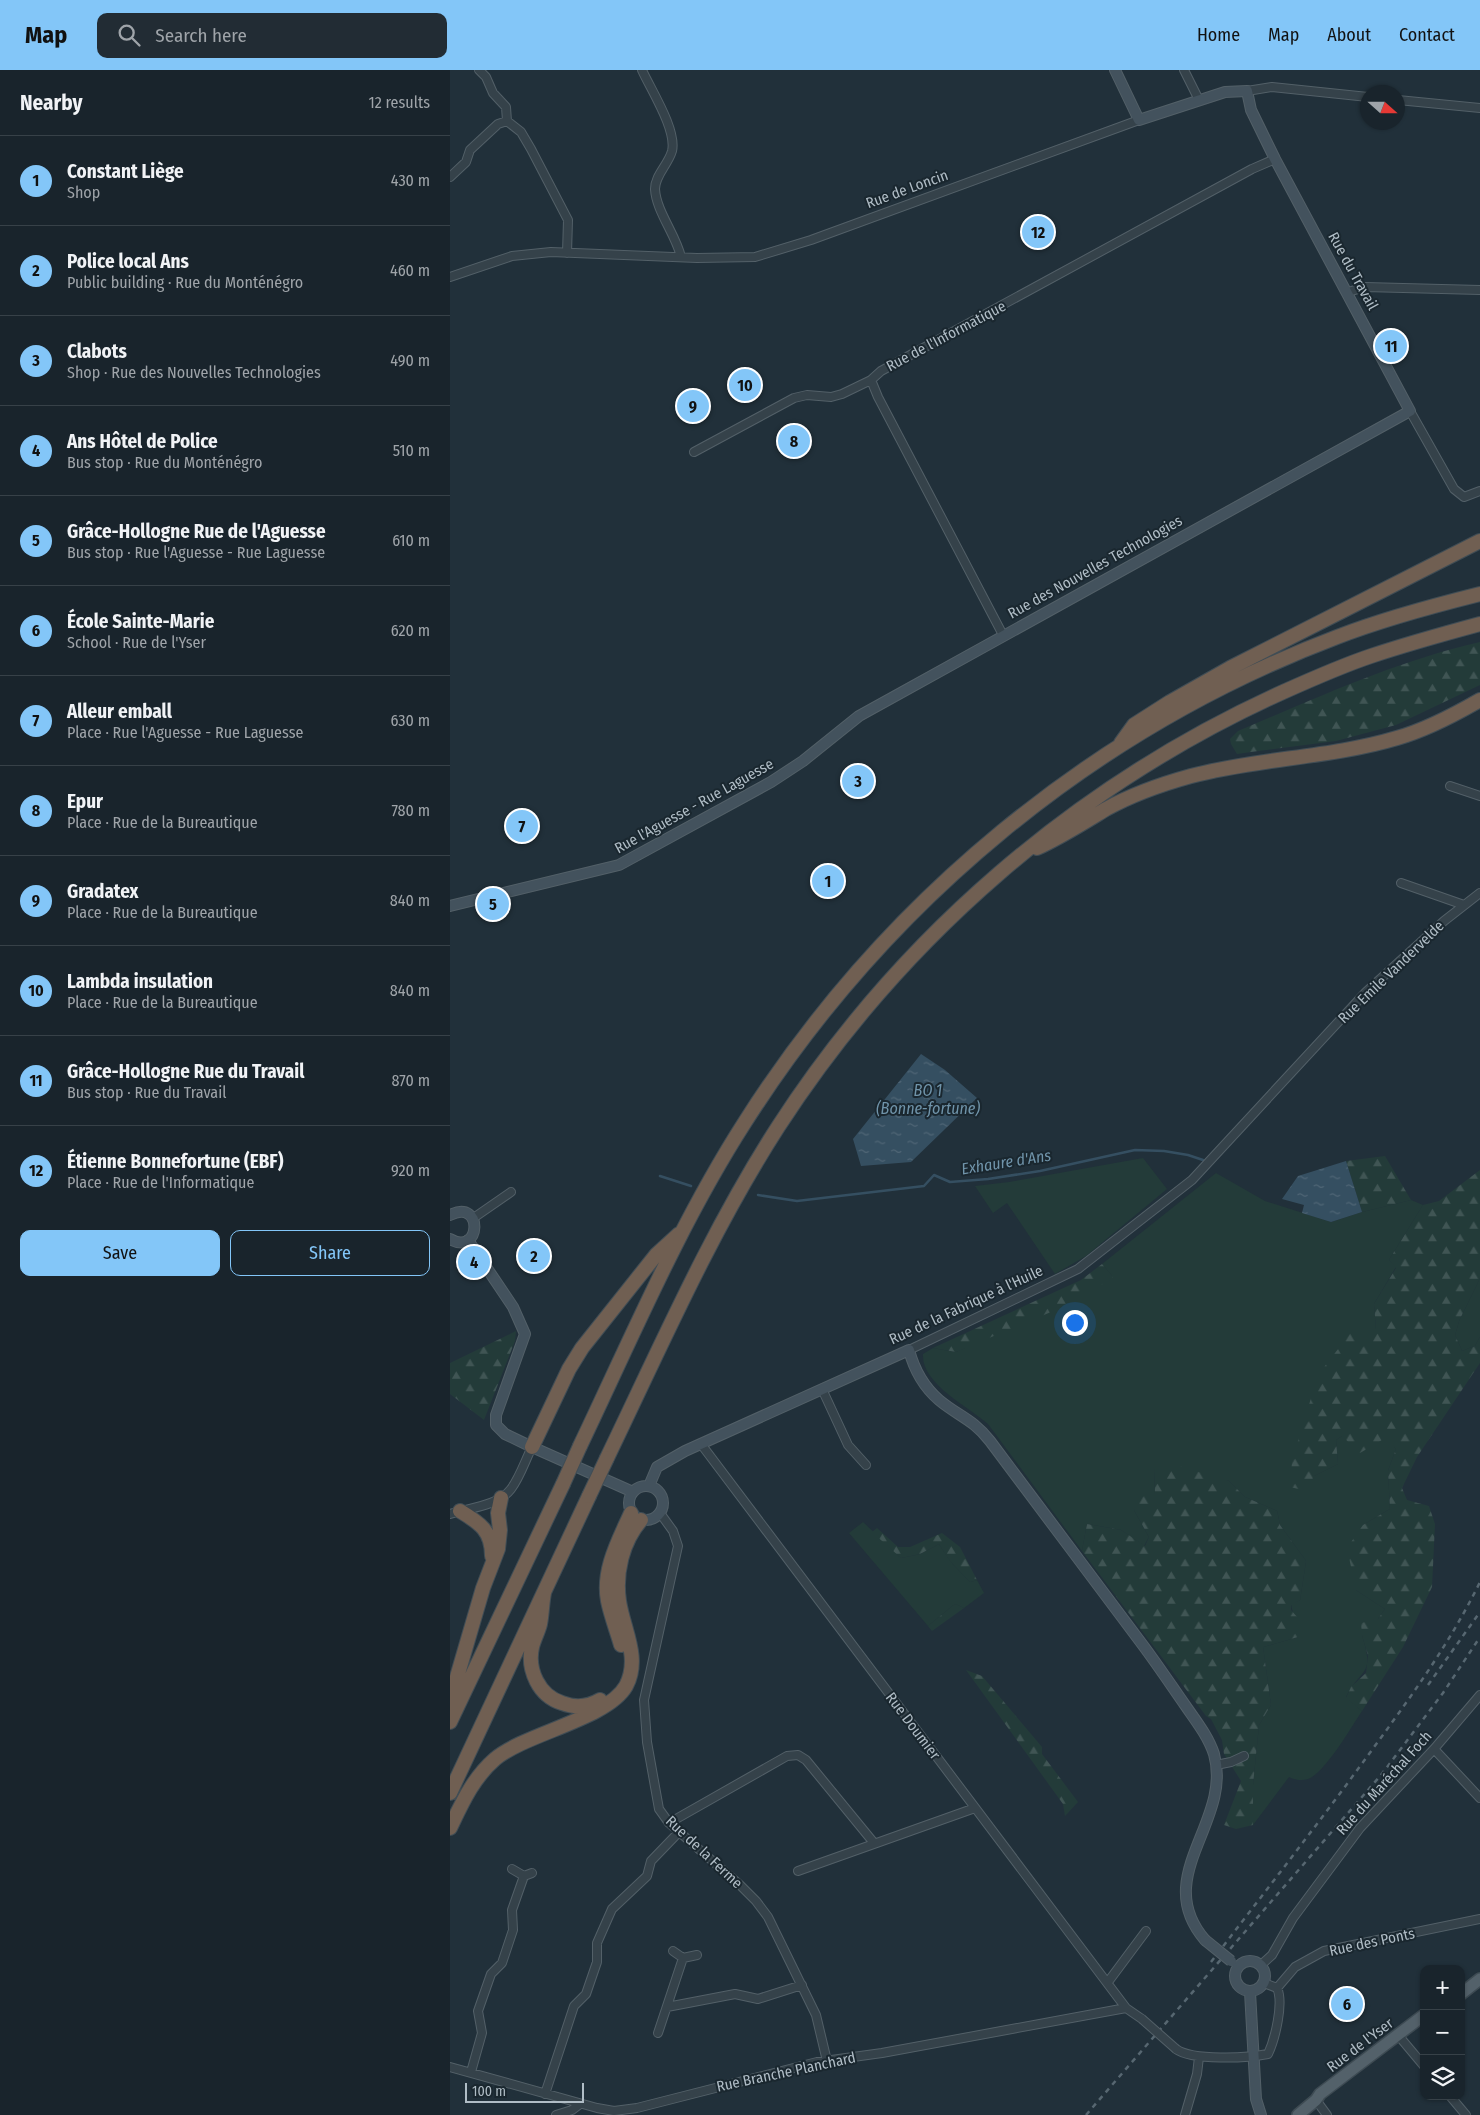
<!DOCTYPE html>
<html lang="en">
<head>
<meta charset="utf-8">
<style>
  :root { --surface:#19242c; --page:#222c34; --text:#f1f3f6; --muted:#9fa4a9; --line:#374148; --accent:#83c6f8 }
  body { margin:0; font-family:"Fira Sans Condensed",sans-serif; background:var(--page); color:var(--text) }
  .controls { position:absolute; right:15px; bottom:15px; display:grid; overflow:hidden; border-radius:10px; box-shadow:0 1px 4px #0004 }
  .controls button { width:45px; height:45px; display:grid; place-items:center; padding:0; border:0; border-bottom:1px solid var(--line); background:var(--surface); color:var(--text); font:25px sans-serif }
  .compass { position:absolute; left:910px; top:15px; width:45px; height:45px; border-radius:50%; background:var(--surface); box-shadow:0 1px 4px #0004; rotate:111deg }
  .scale { position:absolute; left:15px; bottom:12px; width:119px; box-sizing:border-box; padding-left:5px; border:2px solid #b0bdc6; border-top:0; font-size:14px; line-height:18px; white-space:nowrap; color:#b0bdc6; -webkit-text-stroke:4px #1a272f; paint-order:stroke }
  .you { position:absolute; left:624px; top:1252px; width:18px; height:18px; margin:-12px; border:4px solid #fff; border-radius:50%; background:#1a73e8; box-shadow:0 0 0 8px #1a73e833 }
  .badge { display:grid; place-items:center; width:32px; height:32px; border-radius:50%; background:var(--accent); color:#111; font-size:16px; font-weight:700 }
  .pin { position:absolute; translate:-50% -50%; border:2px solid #fff; box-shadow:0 1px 5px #0006 }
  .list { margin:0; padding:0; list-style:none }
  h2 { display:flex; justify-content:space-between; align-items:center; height:65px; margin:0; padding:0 20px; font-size:21px }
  h2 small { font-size:16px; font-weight:400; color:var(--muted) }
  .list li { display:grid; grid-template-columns:32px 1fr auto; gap:15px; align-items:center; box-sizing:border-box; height:90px; padding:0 20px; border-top:1px solid var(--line) }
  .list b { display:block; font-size:19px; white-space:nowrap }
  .list p { margin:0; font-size:16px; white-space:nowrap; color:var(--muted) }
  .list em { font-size:16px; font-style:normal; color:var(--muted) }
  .actions { display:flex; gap:10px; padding:15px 20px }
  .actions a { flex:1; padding:11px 0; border:1px solid var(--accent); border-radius:10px; text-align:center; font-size:18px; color:var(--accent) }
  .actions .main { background:var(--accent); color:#111 }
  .icon { flex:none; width:28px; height:28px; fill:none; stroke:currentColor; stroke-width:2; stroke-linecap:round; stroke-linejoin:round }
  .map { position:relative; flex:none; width:1030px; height:2045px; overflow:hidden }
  header { display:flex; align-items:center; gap:30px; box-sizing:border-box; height:70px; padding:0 25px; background:var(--accent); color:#111 }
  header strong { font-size:24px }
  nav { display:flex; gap:28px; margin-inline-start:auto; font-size:18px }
  .search { width:350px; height:45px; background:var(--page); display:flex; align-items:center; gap:12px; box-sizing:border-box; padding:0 18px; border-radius:10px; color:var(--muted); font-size:19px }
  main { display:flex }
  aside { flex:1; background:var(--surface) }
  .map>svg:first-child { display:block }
  .green { fill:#233b39 }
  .forest { fill:url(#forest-firs) }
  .water { fill:url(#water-ripples) }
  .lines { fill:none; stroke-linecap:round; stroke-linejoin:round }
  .stream { stroke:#354f61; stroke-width:2.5 }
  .street-casing { stroke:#536068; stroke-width:10 }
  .secondary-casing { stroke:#536068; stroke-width:12 }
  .primary-casing { stroke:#3e4b53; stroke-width:14 }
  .highway-casing { stroke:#404d55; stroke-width:16 }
  .street { stroke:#35424a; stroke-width:8 }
  .secondary { stroke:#43525d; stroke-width:10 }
  .primary { stroke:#53616a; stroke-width:11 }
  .highway { stroke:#705f52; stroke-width:14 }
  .rail { stroke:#576771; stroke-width:2.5; stroke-dasharray:5 5; stroke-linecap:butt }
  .street-bridge-casing { stroke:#536068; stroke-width:10; stroke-linecap:butt }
  .secondary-bridge-casing { stroke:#536068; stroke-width:12; stroke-linecap:butt }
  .highway-bridge-casing { stroke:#404d55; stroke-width:16; stroke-linecap:butt }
  .street-bridge { stroke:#35424a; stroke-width:8 }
  .secondary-bridge { stroke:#43525d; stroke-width:10 }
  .highway-bridge { stroke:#705f52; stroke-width:14 }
  .labels { text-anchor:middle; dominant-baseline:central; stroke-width:4; stroke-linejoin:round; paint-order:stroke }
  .street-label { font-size:15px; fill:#b0bdc6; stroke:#1a272f }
  .water-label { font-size:16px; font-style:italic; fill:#7094aa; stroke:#1a272f }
</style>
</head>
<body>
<header>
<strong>Map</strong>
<div class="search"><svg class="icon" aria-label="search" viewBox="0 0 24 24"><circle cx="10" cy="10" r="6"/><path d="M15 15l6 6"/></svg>Search here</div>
<nav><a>Home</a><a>Map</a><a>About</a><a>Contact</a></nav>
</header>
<main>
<aside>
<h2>Nearby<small>12 results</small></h2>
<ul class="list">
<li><span class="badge">1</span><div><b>Constant Liège</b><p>Shop</p></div><em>430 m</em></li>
<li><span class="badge">2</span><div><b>Police local Ans</b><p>Public building · Rue du Monténégro</p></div><em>460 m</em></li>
<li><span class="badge">3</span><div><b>Clabots</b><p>Shop · Rue des Nouvelles Technologies</p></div><em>490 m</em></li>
<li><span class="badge">4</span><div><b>Ans Hôtel de Police</b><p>Bus stop · Rue du Monténégro</p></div><em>510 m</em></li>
<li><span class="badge">5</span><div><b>Grâce-Hollogne Rue de l'Aguesse</b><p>Bus stop · Rue l'Aguesse - Rue Laguesse</p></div><em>610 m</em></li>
<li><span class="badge">6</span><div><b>École Sainte-Marie</b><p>School · Rue de l'Yser</p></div><em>620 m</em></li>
<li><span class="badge">7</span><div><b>Alleur emball</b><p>Place · Rue l'Aguesse - Rue Laguesse</p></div><em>630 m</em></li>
<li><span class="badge">8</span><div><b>Epur</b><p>Place · Rue de la Bureautique</p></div><em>780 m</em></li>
<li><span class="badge">9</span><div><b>Gradatex</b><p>Place · Rue de la Bureautique</p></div><em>840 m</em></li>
<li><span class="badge">10</span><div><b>Lambda insulation</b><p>Place · Rue de la Bureautique</p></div><em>840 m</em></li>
<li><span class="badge">11</span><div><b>Grâce-Hollogne Rue du Travail</b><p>Bus stop · Rue du Travail</p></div><em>870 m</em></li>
<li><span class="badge">12</span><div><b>Étienne Bonnefortune (EBF)</b><p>Place · Rue de l'Informatique</p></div><em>920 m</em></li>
</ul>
<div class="actions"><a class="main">Save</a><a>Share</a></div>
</aside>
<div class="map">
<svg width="1030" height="2045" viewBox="0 0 1030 2045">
  <defs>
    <pattern id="forest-firs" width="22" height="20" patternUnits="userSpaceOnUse" patternTransform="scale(1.25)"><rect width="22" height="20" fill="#233b39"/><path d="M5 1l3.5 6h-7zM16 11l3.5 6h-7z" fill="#405554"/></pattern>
    <pattern id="water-ripples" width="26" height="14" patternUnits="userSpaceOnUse" patternTransform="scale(1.25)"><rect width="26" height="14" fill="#354f61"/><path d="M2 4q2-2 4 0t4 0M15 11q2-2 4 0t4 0" fill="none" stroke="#506676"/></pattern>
  </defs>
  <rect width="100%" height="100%" fill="#21303a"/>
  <path class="green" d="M693,1088L717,1119L636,1186L605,1204L557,1133L543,1143L525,1116L559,1112Z
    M766,1103L815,1131L881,1152L912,1142L961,1130L973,1135L939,1190L946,1197L924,1234L926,1259L864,1406L888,1394L886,1370L892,1366H938L946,1379L938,1401L940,1439L913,1455L906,1520L935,1539L928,1549L912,1565C925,1607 912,1596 896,1627L912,1641C902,1656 875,1703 858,1709C852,1711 845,1710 839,1707L803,1755V1715L809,1655L821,1635L813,1577L848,1567L841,1534L850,1530L856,1491L830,1455L827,1441L795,1427L779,1411L704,1399L705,1423L684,1440L699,1467L694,1476L671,1460L637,1454L632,1481L538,1354C519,1337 471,1314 473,1284L483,1278L506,1282L662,1206L652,1194Z
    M1030,1208V1267L1025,1276L1012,1281L1005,1265L1009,1251Z
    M413,1452L451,1488L470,1484L489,1474L501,1492L520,1512L527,1510L534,1523L514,1538L505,1534L478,1556L399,1463Z"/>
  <path class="forest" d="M1030,572V615L946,655L886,671L801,682L787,684L781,674L780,669L788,661C867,628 946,591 1030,572Z
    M935,1086L961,1130L912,1142L896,1091Z
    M1030,1100V1208L1009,1251L1005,1265L1012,1281L1025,1276L1030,1267V1293L967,1387L952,1418L957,1430L979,1436L985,1454L982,1517L953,1577L912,1641L896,1628L901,1617L916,1603L918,1586L912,1565L911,1553L928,1549L935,1539L906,1520L897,1478L913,1455L940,1439L938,1401L946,1379L937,1367L910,1383L892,1366L886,1370L888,1394L864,1406L857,1421L840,1417L842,1391L868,1305L902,1261L926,1259L924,1234L946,1198L939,1190L973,1135L989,1131Z
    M652,1194L663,1207L627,1231L506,1282L483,1278L631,1210Z
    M66,1261L65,1271L34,1350L0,1324V1293Z
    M729,1396L779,1411L795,1427L827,1441L830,1455L856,1491L850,1530L841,1535V1540L854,1555L848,1567L813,1577L821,1635L809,1655L803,1715V1755L786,1759L774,1755L791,1711L774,1684L772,1670L761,1649L756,1646L632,1481L637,1454L671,1460L695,1476L699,1467L684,1440L690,1426L705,1423L704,1398Z
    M427,1458L448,1477H460L492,1463L510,1477L527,1510L520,1512L500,1491L489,1474L470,1484L451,1488L422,1462Z
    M505,1534L514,1538L482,1561L478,1556Z
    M516,1600L532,1606L592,1677V1684L628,1732L615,1746L613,1734Z"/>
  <path class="water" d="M471,984L495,1000L527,1028L461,1092L411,1096L403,1069Z
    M896,1091L912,1142L881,1152L852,1143L854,1135L832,1129L848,1106Z"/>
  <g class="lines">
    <path class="stream" d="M210,1106L241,1116
      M308,1125L347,1131L474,1116L484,1105L500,1112L538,1109L590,1101L685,1080L714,1081L738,1085L753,1090"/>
    <g class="street-casing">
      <path id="street" d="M29,0L36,7L43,23L56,37L57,51
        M192,0C201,20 227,60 222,81C218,95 205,105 205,119C206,141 226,165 231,187
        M734,0L749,30
        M797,21L822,17L918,27
        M948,30L1030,38
        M57,51L71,62L81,79L118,150L117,183
        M0,107L16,92L20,80L48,54L57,51
        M0,207L62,186L101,182L247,188L305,187L361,170L689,50
        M898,222L915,217L1030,220
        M960,341L1004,419L1014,427L1030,421
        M244,382L344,328L357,325L381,327L392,324L421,310
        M553,565L428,327L421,310L431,301L802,99L825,89
        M1000,716L1030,726
        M951,813L1014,835
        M22,1149L61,1122
        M459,1280L628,1199L742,1110L916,922L994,851L1030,823
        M372,1319L398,1375L416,1395
        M251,1374L676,1938L692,1949
        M210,1443L223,1461L228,1476L194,1630L197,1672L209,1739L219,1753L290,1815L306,1831L318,1847L366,1945L377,1991
        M0,1444C19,1438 48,1436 61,1419C70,1407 75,1391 82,1377
        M984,1679L1030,1728
        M766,1695L781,1692L794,1686
        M219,1753L337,1686L348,1685L356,1690L424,1773
        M62,1799L74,1806L82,1803
        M348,1801L525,1738
        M233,1888L247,1885
        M811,1895L822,1885L843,1848L910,1758L984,1679L1030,1625
        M658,1912L696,1861
        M827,1918L845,1897L874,1881L1030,1849
        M217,1937L285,1924L308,1929L352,1915
        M208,1963L233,1888L223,1881
        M948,1965L974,1996
        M726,1979C742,1991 798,1988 818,1984C825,1969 834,1933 827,1918L814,1913
        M0,1997L147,2038L164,2041L187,2038L367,1992L432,1983L676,1938
        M21,2002L32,1963L28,1941L41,1904L52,1893L63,1860L62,1840L74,1806
        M95,2024L124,1936L136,1924L147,1892V1873L162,1839L197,1806L201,1791L229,1762
        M1000,2026L1016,2045
        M866,2030L877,2045
        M106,2045L122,2040L130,2034
        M735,2045L747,2004L749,1987"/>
    </g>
    <g class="secondary-casing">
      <path id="secondary" d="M0,836L169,795L321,712L353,691L409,646L960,341L825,89L801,40L797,21L775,22L689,50L665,0
        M0,1145C34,1128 31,1187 0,1169
        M18,1170L63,1237L75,1264L46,1345V1355L55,1364L82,1377L183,1422
        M179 1433a17 17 0 1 1 34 0a17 17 0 1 1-34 0Z
        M199,1416L207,1397L235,1381L459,1280C464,1299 474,1317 489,1330C508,1346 523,1349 540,1371C591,1439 641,1506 692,1574C707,1594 721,1615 735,1635C746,1651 758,1666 764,1684C783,1752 700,1806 755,1870
        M785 1906a15 15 0 1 1 30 0a15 15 0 1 1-30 0Z
        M800,1922L806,2029L811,2045"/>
    </g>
    <g class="primary-casing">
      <path id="primary" d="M1011,1924L1030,1909
        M848,2045L866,2030L870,2024L974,1945"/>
    </g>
    <g class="highway-casing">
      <path id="highway" d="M671,673L684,655L720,632L780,598L1030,471
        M587,778C611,767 633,753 656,739C683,724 712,714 741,706C809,688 880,688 947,668C976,660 1004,645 1030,630
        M130,1376C182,1267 230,1153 295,1052C435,832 643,659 887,567C933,549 982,536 1030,524
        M82,1377L119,1299L132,1278L206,1185L229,1164
        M157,1388C211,1276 261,1161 328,1057C451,867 627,715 833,622C862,609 891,596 921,586C957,574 993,564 1030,554
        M10,1441C30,1453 42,1461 42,1486
        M94,1523C92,1533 92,1544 90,1554C88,1562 84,1569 82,1577C77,1600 89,1626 112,1633C125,1638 138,1637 150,1630
        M171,1575C167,1561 161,1546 158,1531C152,1500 169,1470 181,1443
        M0,1631L33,1518L48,1479L50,1460L48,1443L51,1428
        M0,1652L113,1414
        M0,1723L139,1426
        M0,1758C12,1733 23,1708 45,1689C76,1663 157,1649 176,1616C191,1588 173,1559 169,1531C165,1503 172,1472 191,1450"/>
    </g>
    <use href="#street" class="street"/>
    <use href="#secondary" class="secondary"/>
    <use href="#primary" class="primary"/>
    <use href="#highway" class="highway"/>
    <path class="rail" d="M978,1615L1030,1542
      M761,1892C814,1823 868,1754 919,1684C960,1628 999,1575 1030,1512
      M636,2045L931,1705L993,1623L1030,1567"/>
    <g class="street-bridge-casing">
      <path id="street-bridge" d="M692,1949L726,1979"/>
    </g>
    <g class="secondary-bridge-casing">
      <path id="secondary-bridge" d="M755,1870L781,1891"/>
    </g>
    <g class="highway-bridge-casing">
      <path id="highway-bridge" d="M113,1414L130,1376
        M139,1426L157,1388"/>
    </g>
    <use href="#street-bridge" class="street-bridge"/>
    <use href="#secondary-bridge" class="secondary-bridge"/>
    <use href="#highway-bridge" class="highway-bridge"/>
  </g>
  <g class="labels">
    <g class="street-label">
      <text transform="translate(457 119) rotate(-20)">Rue de Loncin</text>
      <text transform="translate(903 201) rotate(61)">Rue du Travail</text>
      <text transform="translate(496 266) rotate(-28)">Rue de l'Informatique</text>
      <text transform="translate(645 497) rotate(-29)">Rue des Nouvelles Technologies</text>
      <text transform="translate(244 736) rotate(-29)">Rue l'Aguesse - Rue Laguesse</text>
      <text transform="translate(941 902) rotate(-44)">Rue Emile Vandervelde</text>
      <text transform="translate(516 1235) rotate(-25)">Rue de la Fabrique à l'Huile</text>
      <text transform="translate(463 1656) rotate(53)">Rue Doumier</text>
      <text transform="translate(934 1713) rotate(-48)">Rue du Maréchal Foch</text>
      <text transform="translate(254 1782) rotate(43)">Rue de la Ferme</text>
      <text transform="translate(922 1872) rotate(-12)">Rue des Ponts</text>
      <text transform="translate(910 1975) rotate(-37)">Rue de l'Yser</text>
      <text transform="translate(336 2002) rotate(-12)">Rue Branche Planchard</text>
    </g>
    <g class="water-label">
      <text x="478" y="1020">BO 1<tspan x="478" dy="18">(Bonne-fortune)</tspan></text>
      <text transform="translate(556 1092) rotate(-9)">Exhaure d'Ans</text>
    </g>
  </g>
</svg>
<div class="controls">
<button>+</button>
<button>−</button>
<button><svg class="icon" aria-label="layers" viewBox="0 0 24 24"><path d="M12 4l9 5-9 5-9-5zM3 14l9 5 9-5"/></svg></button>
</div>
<svg class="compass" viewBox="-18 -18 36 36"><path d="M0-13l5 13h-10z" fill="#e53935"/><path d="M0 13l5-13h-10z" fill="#9fa4a9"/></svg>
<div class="scale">100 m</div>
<div class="you"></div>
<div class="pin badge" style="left:378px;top:811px">1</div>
<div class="pin badge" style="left:84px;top:1186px">2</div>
<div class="pin badge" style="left:408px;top:711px">3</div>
<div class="pin badge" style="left:24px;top:1192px">4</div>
<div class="pin badge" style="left:43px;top:834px">5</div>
<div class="pin badge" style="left:897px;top:1934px">6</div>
<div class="pin badge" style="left:72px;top:756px">7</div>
<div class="pin badge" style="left:344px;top:371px">8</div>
<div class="pin badge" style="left:243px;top:336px">9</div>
<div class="pin badge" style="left:295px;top:315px">10</div>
<div class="pin badge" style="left:941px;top:276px">11</div>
<div class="pin badge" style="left:588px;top:162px">12</div>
</div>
</main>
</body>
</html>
